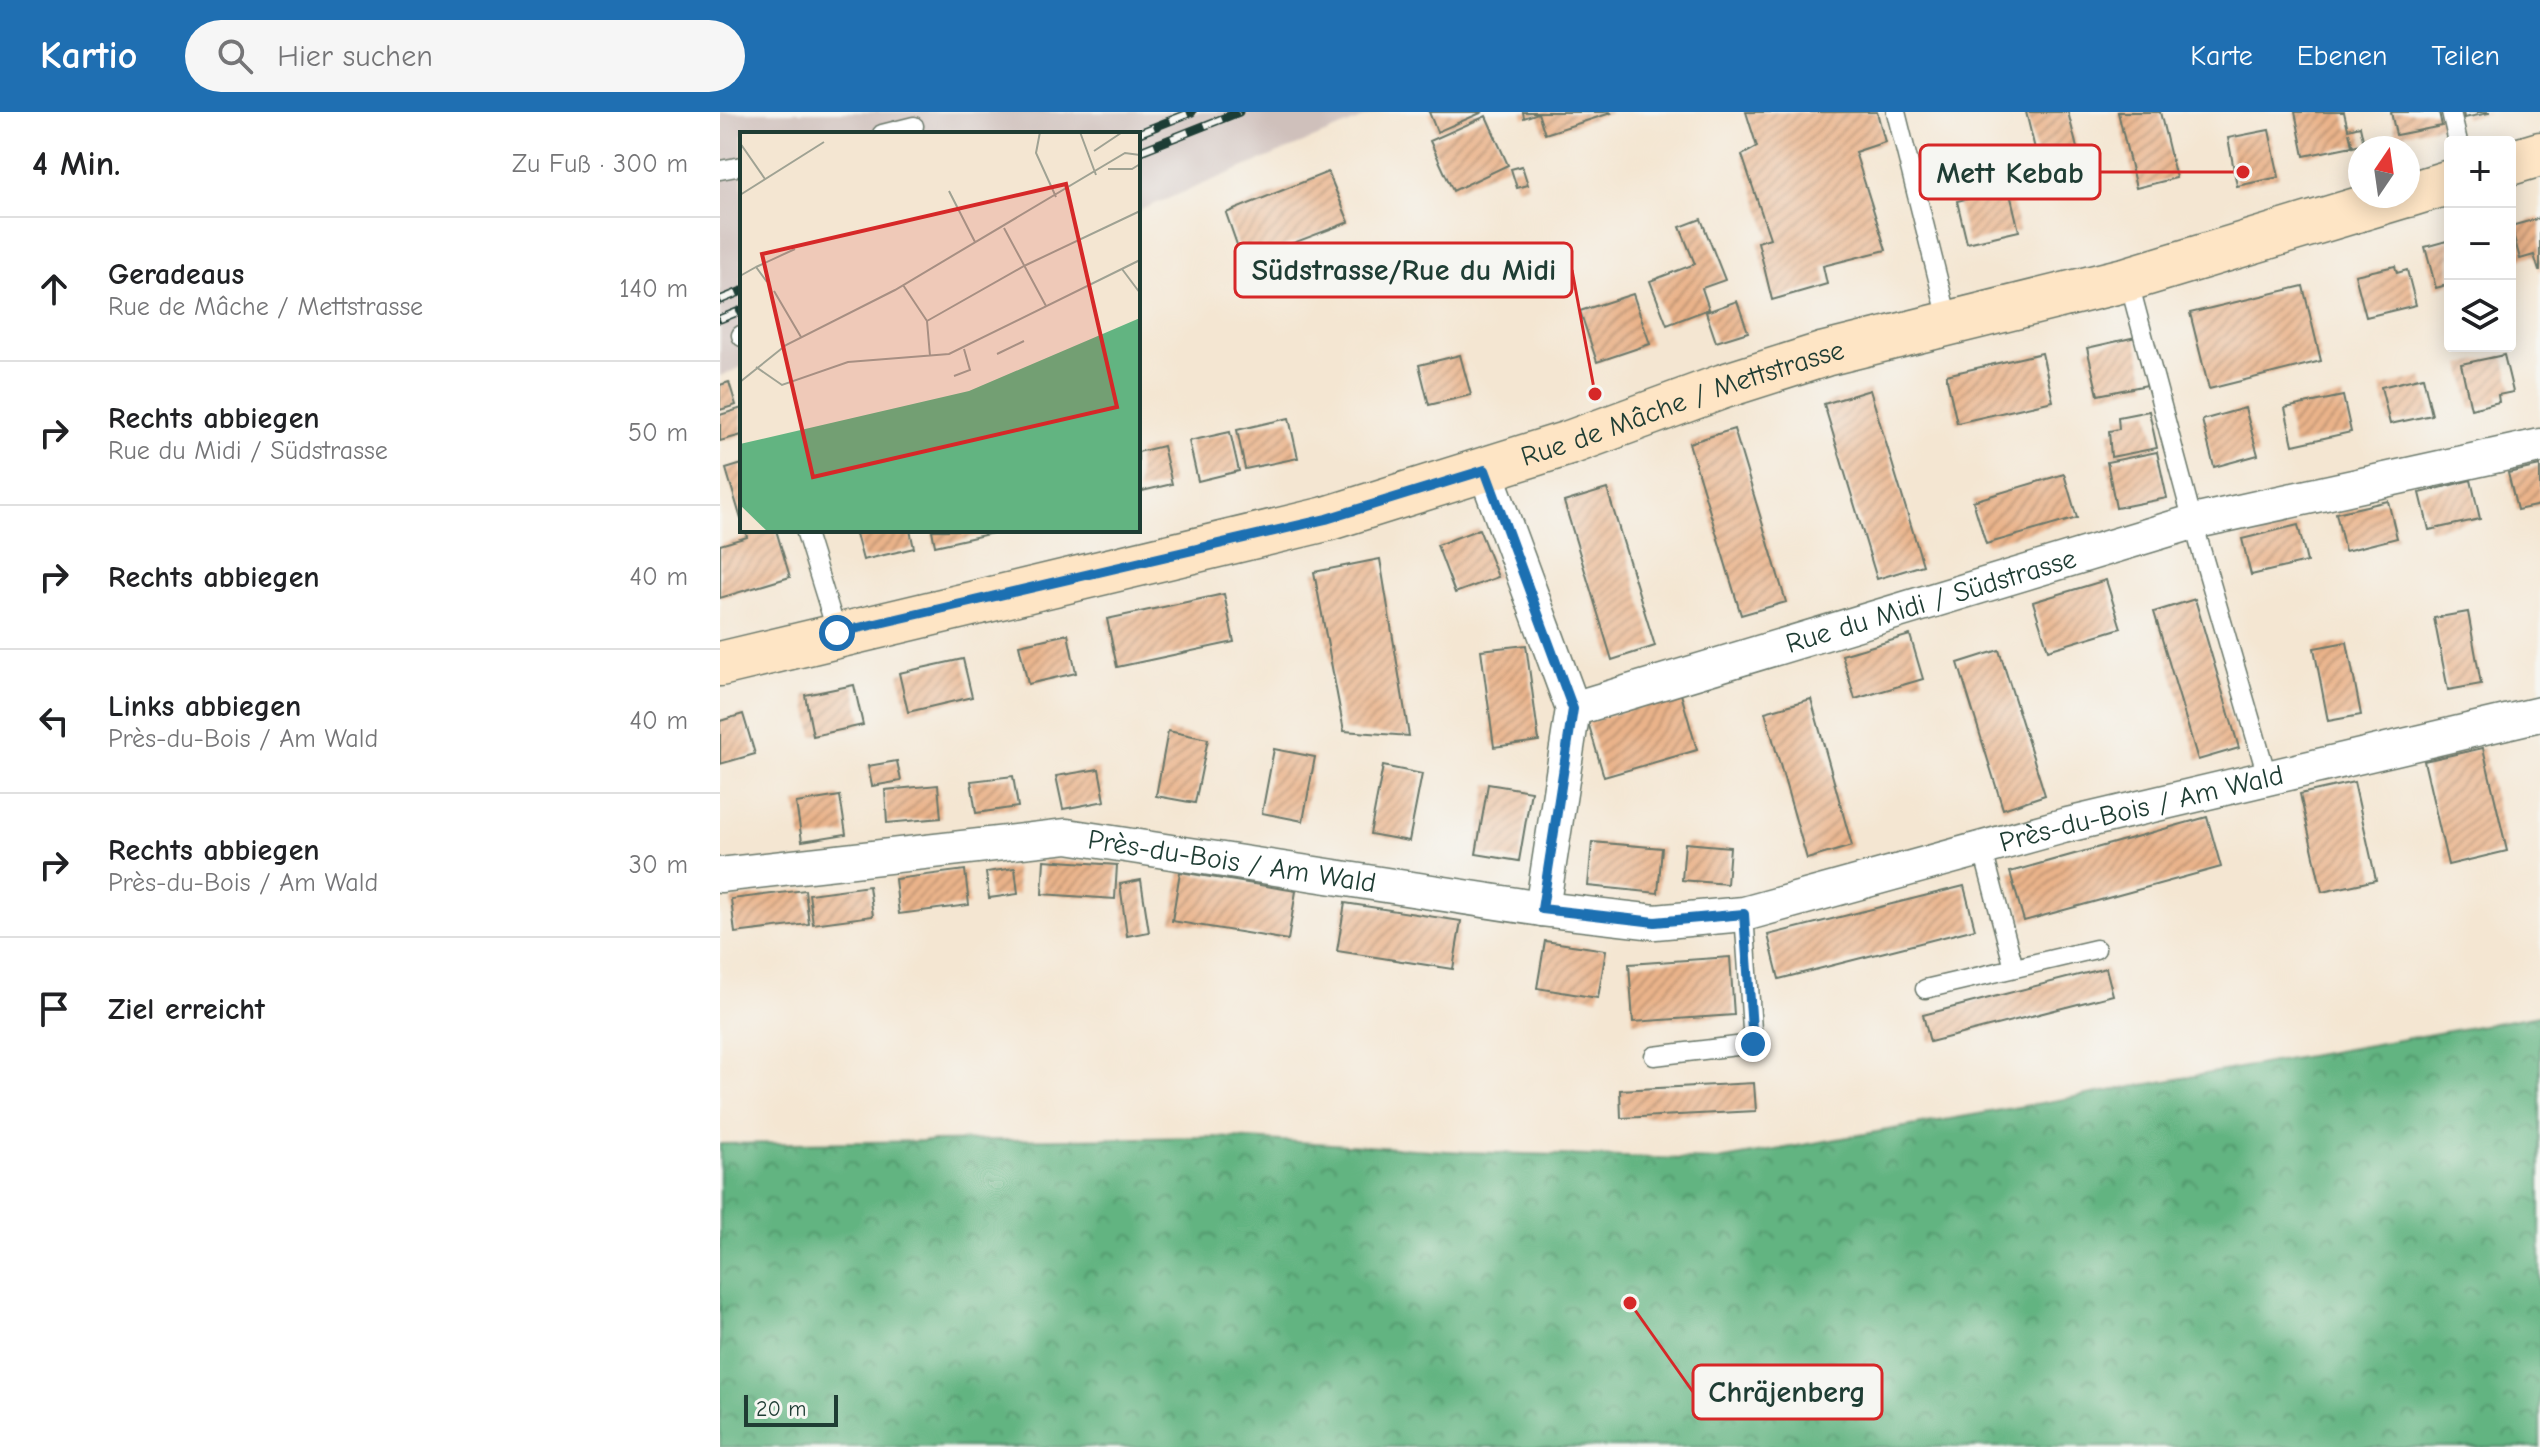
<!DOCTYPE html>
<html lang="de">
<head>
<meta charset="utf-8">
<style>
  :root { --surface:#fff; --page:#f6f6f6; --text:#202124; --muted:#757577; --line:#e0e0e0; --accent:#1f6fb2 }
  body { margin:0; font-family:"Comic Neue",sans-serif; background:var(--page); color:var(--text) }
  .controls { position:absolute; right:24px; top:24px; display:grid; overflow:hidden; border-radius:8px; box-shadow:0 4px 20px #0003 }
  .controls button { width:72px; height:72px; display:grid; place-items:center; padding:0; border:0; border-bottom:2px solid var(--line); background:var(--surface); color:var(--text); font:40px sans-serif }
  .compass { position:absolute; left:1628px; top:24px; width:72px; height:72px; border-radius:50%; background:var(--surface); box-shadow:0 4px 20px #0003; rotate:13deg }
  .scale { position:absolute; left:24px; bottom:20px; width:94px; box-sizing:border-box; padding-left:8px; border:4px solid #1f3d34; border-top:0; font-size:22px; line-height:28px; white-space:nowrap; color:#1f3d34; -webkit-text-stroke:6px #f6f6f2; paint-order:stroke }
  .stop { position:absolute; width:24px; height:24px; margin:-18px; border:6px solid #1f6fb2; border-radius:50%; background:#fff }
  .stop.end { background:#1f6fb2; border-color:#fff; box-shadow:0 2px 8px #0008 }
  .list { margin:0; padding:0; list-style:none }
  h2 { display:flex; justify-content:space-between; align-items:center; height:104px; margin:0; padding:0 32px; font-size:34px }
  h2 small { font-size:26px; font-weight:400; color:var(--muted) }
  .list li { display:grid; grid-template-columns:52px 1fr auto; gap:24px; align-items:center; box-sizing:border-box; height:144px; padding:0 32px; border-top:2px solid var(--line) }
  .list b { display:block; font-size:30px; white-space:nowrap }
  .list p { margin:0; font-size:26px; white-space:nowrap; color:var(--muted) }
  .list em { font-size:26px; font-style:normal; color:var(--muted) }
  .icon { flex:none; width:44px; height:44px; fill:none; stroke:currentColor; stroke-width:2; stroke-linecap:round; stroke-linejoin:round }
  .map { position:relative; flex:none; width:1820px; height:1335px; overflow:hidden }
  header { display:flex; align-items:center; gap:48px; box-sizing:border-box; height:112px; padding:0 40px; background:var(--accent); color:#fff }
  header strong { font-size:38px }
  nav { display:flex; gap:44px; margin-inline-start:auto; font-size:28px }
  .search { width:560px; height:72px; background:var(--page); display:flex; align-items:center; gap:20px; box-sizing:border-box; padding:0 28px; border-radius:44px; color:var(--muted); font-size:30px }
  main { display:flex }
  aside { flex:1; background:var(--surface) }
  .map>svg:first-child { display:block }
  .railway { fill:#cfc0bb }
  .forest { fill:url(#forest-crowns); stroke:#40785a; stroke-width:2 }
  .building { fill:url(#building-hatch) }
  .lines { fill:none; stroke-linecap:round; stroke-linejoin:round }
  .lane-casing { stroke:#6a786b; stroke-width:21 }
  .street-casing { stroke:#6a786b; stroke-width:37 }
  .secondary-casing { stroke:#6a786b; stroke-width:47 }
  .lane { stroke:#fff; stroke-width:18 }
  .street { stroke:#fff; stroke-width:34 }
  .secondary { stroke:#fee5c5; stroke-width:44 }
  .rail-casing { stroke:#1f3d34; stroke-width:9 }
  .rail { stroke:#f6f6f2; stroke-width:6; stroke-dasharray:18; stroke-linecap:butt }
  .route { stroke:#1f6fb2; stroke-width:10 }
  .labels { text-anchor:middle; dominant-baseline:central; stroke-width:8; stroke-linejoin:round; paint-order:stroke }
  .street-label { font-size:28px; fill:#1f3d34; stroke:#f6f6f2 }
  .inset-road { fill:none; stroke:#9fa293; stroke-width:2 }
  .view { fill:#d62828; fill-opacity:0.15; stroke:#d62828; stroke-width:4 }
  .inset-edge { fill:none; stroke:#1f3d34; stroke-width:4 }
  .leader { fill:none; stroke:#d62828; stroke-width:3 }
  .callout-dot { fill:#d62828; stroke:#f6f6f2; stroke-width:3 }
  .callout { fill:#f6f6f2; stroke:#d62828; stroke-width:3 }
  .callout-label { font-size:30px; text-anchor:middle; font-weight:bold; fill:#1f3d34 }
</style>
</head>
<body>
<header>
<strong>Kartio</strong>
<div class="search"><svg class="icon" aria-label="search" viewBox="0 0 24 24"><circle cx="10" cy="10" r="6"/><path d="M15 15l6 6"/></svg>Hier suchen</div>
<nav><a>Karte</a><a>Ebenen</a><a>Teilen</a></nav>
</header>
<main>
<aside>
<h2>4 Min.<small>Zu Fuß · 300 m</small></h2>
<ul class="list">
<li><svg class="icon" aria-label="ahead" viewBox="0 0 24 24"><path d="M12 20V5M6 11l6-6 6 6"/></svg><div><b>Geradeaus</b><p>Rue de Mâche / Mettstrasse</p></div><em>140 m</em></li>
<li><svg class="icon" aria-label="right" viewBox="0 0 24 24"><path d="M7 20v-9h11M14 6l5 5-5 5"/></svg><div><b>Rechts abbiegen</b><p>Rue du Midi / Südstrasse</p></div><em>50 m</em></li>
<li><svg class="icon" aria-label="right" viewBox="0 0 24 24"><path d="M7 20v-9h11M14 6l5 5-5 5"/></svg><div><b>Rechts abbiegen</b></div><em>40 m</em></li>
<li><svg class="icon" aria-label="left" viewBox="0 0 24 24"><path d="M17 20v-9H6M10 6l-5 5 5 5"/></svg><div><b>Links abbiegen</b><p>Près-du-Bois / Am Wald</p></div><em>40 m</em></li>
<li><svg class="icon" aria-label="right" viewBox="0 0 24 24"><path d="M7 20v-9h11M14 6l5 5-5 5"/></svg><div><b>Rechts abbiegen</b><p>Près-du-Bois / Am Wald</p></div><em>30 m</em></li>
<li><svg class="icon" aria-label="arrive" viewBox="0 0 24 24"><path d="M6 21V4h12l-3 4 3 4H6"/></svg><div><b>Ziel erreicht</b></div></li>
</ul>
</aside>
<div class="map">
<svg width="1820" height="1335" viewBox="0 0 1820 1335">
  <defs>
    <pattern id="forest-crowns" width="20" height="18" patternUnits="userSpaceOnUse" patternTransform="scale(2)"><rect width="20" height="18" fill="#62b481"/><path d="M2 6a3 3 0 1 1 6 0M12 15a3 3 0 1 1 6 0" fill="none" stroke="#50946a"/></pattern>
    <pattern id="building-hatch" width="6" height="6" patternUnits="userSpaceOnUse" patternTransform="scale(2)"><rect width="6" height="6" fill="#eab38a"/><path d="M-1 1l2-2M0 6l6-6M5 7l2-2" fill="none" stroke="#bd9372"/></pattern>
  </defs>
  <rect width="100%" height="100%" fill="#f6f6f2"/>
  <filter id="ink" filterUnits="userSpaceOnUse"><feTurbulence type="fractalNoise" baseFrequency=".0125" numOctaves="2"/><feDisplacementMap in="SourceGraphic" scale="16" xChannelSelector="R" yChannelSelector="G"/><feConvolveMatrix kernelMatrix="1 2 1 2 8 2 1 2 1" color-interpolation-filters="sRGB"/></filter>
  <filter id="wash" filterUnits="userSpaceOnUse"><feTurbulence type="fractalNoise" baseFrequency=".006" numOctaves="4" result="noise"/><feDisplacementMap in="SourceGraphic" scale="32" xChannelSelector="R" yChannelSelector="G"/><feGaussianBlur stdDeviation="1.8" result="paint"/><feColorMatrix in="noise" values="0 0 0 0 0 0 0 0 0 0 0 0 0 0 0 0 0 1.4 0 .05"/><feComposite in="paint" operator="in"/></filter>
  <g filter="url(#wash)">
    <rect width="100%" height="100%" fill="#f4e6d2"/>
    <path class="railway" d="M0,0H658L418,99V22H22V255L0,264Z"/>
    <path class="forest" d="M1820,903V1335H0V1032L494,1025L744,1040L998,1048Z"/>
    <g id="blocks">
      <path class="building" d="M709,0H763L717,20Z
        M803,0H890L891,1L825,22L818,1L804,6Z
        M1026,0H1157L1165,30L1135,40L1166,138L1103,154L1107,172L1052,188L1038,130L1050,126L1022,43L1037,35Z
        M1306,0H1348L1362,56L1322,66Z
        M1398,0H1440L1456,66L1416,76Z
        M1575,0H1624L1628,17L1640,14L1644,32L1633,35L1629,20L1632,34L1584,44Z
        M1671,0H1719L1722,14L1676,23Z
        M1743,0H1769V1L1744,6Z
        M766,4L788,53L733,79L710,29Z
        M1549,18L1559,65L1517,74L1508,26Z
        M802,54L808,73L797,76L791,57Z
        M608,60L629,110L523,150L506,101Z
        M1289,77L1299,119L1247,131L1237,89Z
        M1820,106V159H1819L1814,143L1800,147L1791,114Z
        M981,107L1005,168L982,176L989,197L947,213L930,169L975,152L960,115Z
        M1730,128V172L1716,176L1705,135Z
        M1675,154L1677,161L1687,158L1696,193L1646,205L1635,163Z
        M1583,174L1601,249L1489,277L1470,201Z
        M913,182L930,232L877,250L860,199Z
        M1017,189L1028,220L996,230L986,200Z
        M1416,225L1427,273L1378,283L1367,236Z
        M1322,241L1333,289L1237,311L1226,263Z
        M740,243L751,283L709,293L699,253Z
        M1784,243L1793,280L1778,283L1779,290L1751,297L1741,252Z
        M1703,265L1712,303L1670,312L1661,275Z
        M9,270L16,293L0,298V273Z
        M1150,278L1203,453L1157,467L1104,292Z
        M1623,284L1631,320L1573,333L1565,296Z
        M22,296V323L0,329V303Z
        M1525,296L1538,343L1494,355L1482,308Z
        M1429,299L1437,336L1391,345L1389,319L1399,317L1398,305Z
        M569,306L578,346L525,357L517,318Z
        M1014,317L1066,490L1021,503L969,331Z
        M510,320L519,359L478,369L469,329Z
        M443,334L452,372L418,380V340Z
        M1437,340L1447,386L1396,396L1387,350Z
        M22,352V407H21L6,357Z
        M1820,354V393L1797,398L1788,361Z
        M1344,362L1357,406L1266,432L1253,389Z
        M1751,368L1760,407L1709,418L1700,381Z
        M887,377L935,534L892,548L844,390Z
        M1668,389L1677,426L1625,439L1616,401Z
        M1578,413L1587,450L1531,463L1522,427Z
        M759,417L778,465L735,481L717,433Z
        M25,418H56L70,465L0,486V433L27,425Z
        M135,418H190L194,436L143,448Z
        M212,418H282V419L215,434Z
        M660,447L689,624L624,619L594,460Z
        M1386,468L1401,516L1328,538L1313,490Z
        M504,482L514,530L397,555L387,507Z
        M1475,487L1519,636L1478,648L1434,500Z
        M1748,500L1761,572L1728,578L1714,506Z
        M348,522L356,561L308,572L299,533Z
        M1190,523L1203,567L1135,587L1122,543Z
        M1627,530L1641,603L1608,609L1594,536Z
        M806,533L819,629L774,635L761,538Z
        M1279,538L1325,683L1283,697L1238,551Z
        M243,547L252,585L188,600L179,561Z
        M134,573L143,613L93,624L85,583Z
        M961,582L977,638L884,665L868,610Z
        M1091,587L1132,734L1087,747L1045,600Z
        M23,602L35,642L0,652V609Z
        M448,619L488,627L475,691L436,684Z
        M1763,636L1787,739L1728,753L1704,649Z
        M554,637L595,645L583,709L542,701Z
        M177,649L181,669L152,674L148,654Z
        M663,654L702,662L689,729L650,722Z
        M379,657L385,689L343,697L336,664Z
        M293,664L298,695L256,701L251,669Z
        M1634,670L1656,768L1602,780L1580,682Z
        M768,672L811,679L799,749L756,742Z
        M218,673L221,706L167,711L165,678Z
        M120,684L126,722L82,729L76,691Z
        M1487,705L1501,755L1304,809L1290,760Z
        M872,730L942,736L938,781L868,774Z
        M965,731L1010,735L1007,772L962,768Z
        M324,748L397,753L395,787L322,782Z
        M295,756L298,782L269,786L266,760Z
        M245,758L249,793L179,802L175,767Z
        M460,760L576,779L568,828L452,809Z
        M421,768L429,820L407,824L400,772Z
        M149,774L153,804L93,812L89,782Z
        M1244,774L1255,817L1059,867L1048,823Z
        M85,778L89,812L15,821L11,787Z
        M625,791L741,809L733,857L617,839Z
        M825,829L886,838L878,886L817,876Z
        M1010,845L1014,903L913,910L909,852Z
        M1386,856L1393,883L1210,930L1203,903Z
        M1034,971L1036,999L901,1006L900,978Z"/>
    </g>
  </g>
  <g filter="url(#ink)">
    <use href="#blocks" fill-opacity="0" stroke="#6a786b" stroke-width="2"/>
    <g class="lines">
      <g class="lane-casing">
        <path id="lane" d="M1176,0L1229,211
          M1731,0L1738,30
          M162,22L194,14
          M0,58L22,54
          M1408,167L1473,410L1547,664
          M21,223L22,225
          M85,418L117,521
          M1262,735L1294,856
          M1205,877L1376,837
          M934,944L1033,932L1024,802"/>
      </g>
      <g class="street-casing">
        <g id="street">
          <path d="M765,358L853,597L822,797"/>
          <path id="s1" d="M853,597L1473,410L1820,334"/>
          <path id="s2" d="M0,763L347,724L822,797L935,810L1024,802L1343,714L1820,602"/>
        </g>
      </g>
      <g class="secondary-casing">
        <g id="secondary">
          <path d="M1790,51L1820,42"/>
          <path d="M1688,83L1730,70"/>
          <path id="s3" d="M0,552L606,407L849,331L1004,274L1105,242L1408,167L1683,84"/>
        </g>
      </g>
      <use href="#lane" class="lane"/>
      <use href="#street" class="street"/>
      <use href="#secondary" class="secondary"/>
      <g class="rail-casing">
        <path id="rail" d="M417,22L472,0
          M418,40L519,0
          M0,188L22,179
          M0,207L22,198"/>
      </g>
      <use href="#rail" class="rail"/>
    </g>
  </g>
  <g class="lines" filter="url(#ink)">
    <path class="route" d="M117,521L606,407L765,358L853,597L822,797L935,810L1024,802L1033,932"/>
  </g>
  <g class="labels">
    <g class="street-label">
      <text stroke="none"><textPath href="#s3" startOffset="998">Rue de Mâche / Mettstrasse</textPath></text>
      <text stroke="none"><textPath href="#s1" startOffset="374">Rue du Midi / Südstrasse</textPath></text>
      <text stroke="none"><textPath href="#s2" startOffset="1444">Près-du-Bois / Am Wald</textPath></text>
      <text stroke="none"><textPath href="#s2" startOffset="516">Près-du-Bois / Am Wald</textPath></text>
    </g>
  </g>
  <g transform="translate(20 20)">
    <rect width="400" height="400" fill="#f4e6d2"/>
    <path d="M400,186V400H28L0,373V312L229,259Z" fill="#62b481"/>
    <path class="inset-road" d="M300,0L296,21L316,65M340,0L356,43M0,11L25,47M354,19L381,1M368,37H392L400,32M209,59L235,110M0,63L84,10M264,96L306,174M16,135L55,117M382,137L400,161M0,144L16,135L27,150M163,153L187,189L190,224M34,159L61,205M187,189L284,134L400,79M257,222L284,209M16,235L42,253L108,230L209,222L400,128M214,244L230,238L224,217M0,250L46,213L155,158L385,21L400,23"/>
    <path class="view" d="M326,52L377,275L73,345L22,122Z"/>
    <rect width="400" height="400" class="inset-edge"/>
  </g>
  <path class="leader" d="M1523 60L1380 60M875 282L852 158M910 1191L973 1280"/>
  <g class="callout-dot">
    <circle cx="1523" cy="60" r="8"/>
    <circle cx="875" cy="282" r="8"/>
    <circle cx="910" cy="1191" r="8"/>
  </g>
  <g class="callout">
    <rect x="1200" y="33" width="180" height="54" rx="8"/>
    <rect x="515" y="131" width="337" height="54" rx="8"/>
    <rect x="973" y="1253" width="189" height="54" rx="8"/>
  </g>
  <g class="callout-label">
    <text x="1290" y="71">Mett Kebab</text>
    <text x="684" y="168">Südstrasse/Rue du Midi</text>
    <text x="1067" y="1290">Chräjenberg</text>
  </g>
</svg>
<div class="controls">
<button>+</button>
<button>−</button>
<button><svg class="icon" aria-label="layers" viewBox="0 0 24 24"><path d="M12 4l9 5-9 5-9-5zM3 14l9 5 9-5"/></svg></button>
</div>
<svg class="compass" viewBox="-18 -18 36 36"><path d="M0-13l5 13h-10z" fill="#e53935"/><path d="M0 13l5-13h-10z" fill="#757577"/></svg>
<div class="scale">20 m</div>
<div class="stop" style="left:117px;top:521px"></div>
<div class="stop end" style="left:1033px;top:932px"></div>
</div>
</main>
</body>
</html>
